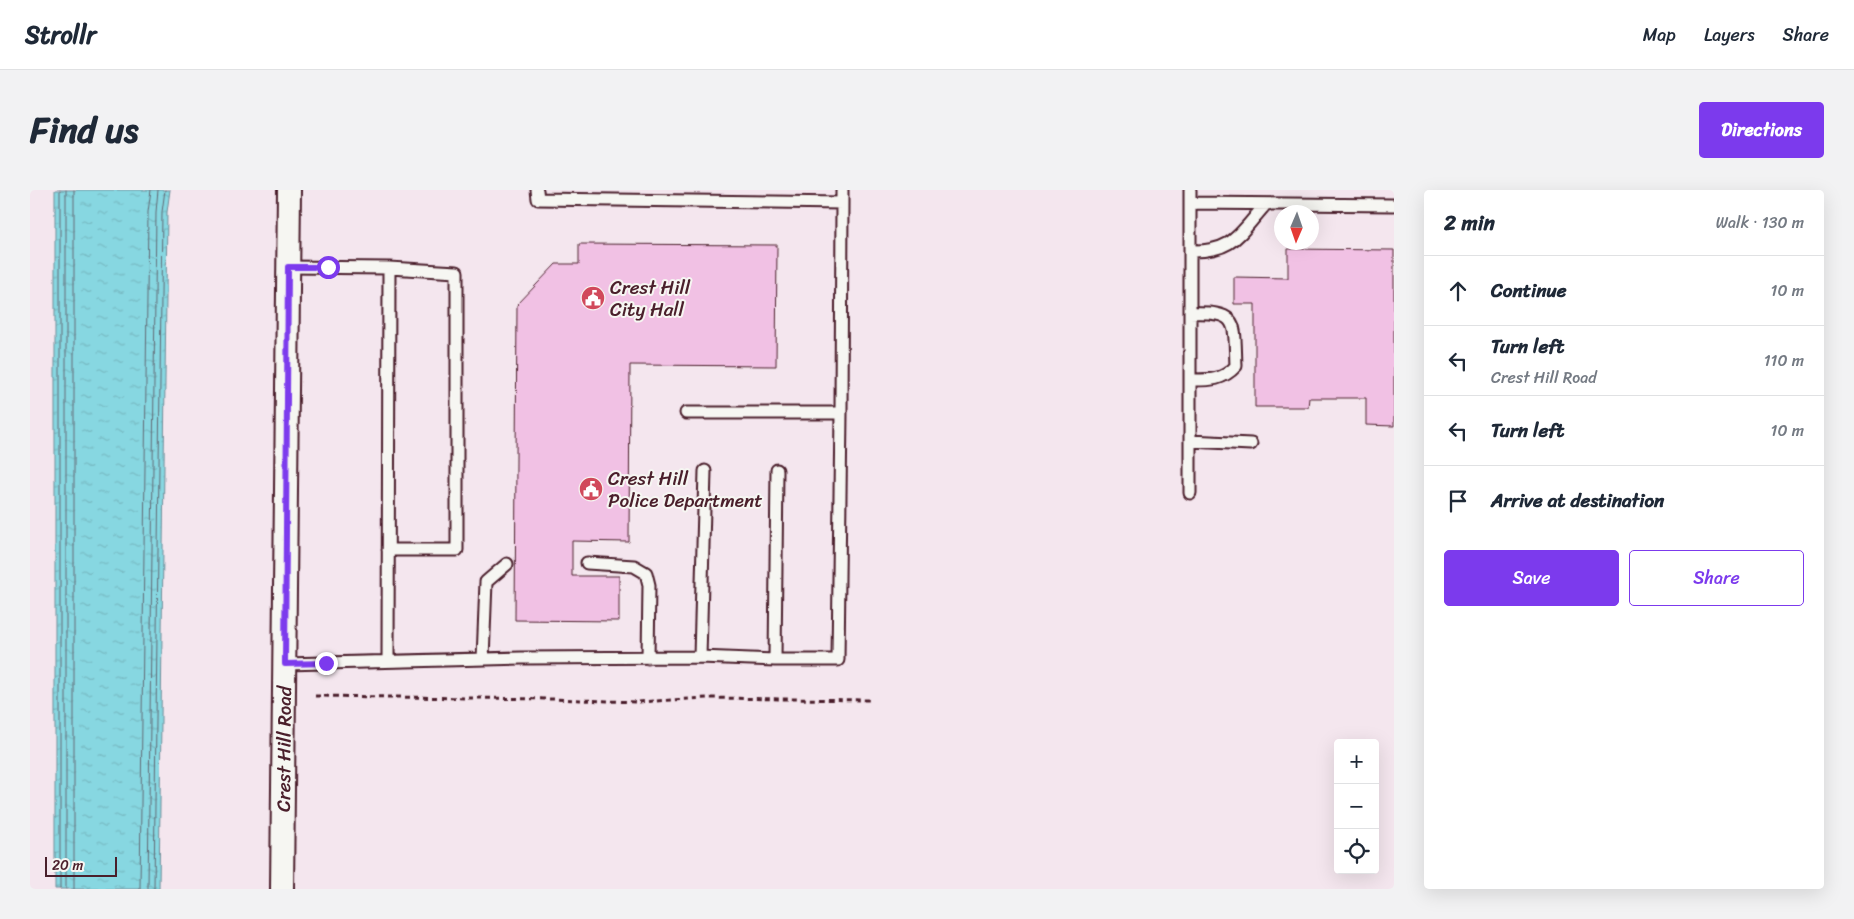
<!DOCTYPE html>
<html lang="en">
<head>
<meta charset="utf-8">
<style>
  :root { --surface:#fff; --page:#f2f2f3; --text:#1f2937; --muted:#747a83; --line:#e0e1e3; --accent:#7c3aed }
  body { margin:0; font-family:Sriracha,sans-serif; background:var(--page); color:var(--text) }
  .controls { position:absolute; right:15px; bottom:15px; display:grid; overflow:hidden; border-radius:5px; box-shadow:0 5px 20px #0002 }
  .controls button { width:45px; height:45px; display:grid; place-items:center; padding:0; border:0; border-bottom:1px solid var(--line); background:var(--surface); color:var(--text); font:25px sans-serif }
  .compass { position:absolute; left:1244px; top:15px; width:45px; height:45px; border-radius:50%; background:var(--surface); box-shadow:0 5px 20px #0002; rotate:182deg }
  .scale { position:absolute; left:15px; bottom:12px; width:72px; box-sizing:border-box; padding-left:5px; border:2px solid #4a1f2b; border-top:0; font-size:14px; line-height:18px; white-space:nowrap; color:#4a1f2b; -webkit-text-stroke:4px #f6f6f2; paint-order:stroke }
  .stop { position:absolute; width:15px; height:15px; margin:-11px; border:4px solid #7c3aed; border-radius:50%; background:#fff }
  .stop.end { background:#7c3aed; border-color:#fff; box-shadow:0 1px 5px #0008 }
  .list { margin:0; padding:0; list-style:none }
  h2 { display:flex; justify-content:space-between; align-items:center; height:65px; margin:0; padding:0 20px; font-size:21px }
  h2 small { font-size:16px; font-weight:400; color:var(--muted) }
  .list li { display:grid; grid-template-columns:32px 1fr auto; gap:15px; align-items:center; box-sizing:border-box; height:70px; padding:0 20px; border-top:1px solid var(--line) }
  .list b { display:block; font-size:19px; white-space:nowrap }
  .list p { margin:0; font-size:16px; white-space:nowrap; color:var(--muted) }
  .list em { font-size:16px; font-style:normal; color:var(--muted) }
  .actions { display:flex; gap:10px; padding:15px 20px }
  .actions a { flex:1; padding:11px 0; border:1px solid var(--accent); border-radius:5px; text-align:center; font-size:18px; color:var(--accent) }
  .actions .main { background:var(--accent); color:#fff }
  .icon { flex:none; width:28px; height:28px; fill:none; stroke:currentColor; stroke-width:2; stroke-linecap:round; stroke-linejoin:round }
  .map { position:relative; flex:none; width:1364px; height:699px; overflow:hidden; border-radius:5px }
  header { display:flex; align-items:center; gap:30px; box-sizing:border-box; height:70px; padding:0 25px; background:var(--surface); border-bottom:1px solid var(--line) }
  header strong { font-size:24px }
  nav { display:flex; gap:28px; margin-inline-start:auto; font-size:18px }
  .intro { display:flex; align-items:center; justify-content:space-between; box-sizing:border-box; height:120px; padding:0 30px }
  h1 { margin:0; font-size:35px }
  .button { padding:12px 22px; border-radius:5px; background:var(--accent); color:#fff; font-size:18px; font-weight:700 }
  main { display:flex; gap:30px; padding:0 30px }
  aside { flex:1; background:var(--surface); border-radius:5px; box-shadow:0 5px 20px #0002 }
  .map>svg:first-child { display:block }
  .water { fill:url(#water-ripples); stroke:#6f8d98 }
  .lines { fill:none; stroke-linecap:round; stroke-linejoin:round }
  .shore { stroke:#626974; stroke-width:1 }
  .building { fill:#f1c1e4; stroke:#4a1f2b }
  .service-casing { stroke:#4a1f2b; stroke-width:15 }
  .minor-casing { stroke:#4a1f2b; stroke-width:26 }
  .path { stroke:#4a1f2b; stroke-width:3; stroke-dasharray:5 4; stroke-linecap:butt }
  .service { stroke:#f6f6f2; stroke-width:11 }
  .minor { stroke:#f6f6f2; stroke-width:22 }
  .route { stroke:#7c3aed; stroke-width:6 }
  .labels { text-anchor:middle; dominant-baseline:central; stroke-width:4; stroke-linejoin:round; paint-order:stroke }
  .poi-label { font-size:19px; fill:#4a1f2b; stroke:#f6f6f2; text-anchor:start }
  .street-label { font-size:19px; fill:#4a1f2b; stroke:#f6f6f2 }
</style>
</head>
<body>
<header>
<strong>Strollr</strong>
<nav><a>Map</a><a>Layers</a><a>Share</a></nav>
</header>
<div class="intro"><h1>Find us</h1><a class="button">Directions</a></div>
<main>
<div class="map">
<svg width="1364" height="699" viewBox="0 0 1364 699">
  <defs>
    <pattern id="water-ripples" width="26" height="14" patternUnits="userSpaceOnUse" patternTransform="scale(1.25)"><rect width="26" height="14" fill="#87d7e1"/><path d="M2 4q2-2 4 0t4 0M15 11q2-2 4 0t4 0" fill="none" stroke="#76b8c1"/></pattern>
  </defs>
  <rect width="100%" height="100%" fill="#f4e6ee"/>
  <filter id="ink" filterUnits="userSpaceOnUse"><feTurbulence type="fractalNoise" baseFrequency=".02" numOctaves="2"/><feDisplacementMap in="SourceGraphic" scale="10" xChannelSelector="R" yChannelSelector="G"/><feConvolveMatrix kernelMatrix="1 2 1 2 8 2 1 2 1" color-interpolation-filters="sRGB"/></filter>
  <g filter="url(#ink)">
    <path class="water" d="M25,0H140L137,22L129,699H25Z"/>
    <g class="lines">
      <path class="shore" d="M30,0V699
        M36,0V699
        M44,0V699
        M110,699L118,22L121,0
        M118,699L126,22L128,0
        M124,699L132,22L135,0"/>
    </g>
    <path class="building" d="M549,54L747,55L746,176L600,175L599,352L542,351V386H589V431L485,430L487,115L526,74H549Z
      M1258,59L1364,60V236L1336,235V208H1279L1278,217H1225V114H1204V87L1258,88Z"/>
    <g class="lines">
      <g class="service-casing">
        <path id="service" d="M507,0L508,9L812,13V0
          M1160,13L1364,15
          M1160,61C1204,62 1209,44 1236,14
          M258,77L359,78
          M1160,190C1179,190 1192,191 1206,176C1204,132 1210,121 1160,123
          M656,223H811L812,13
          M1160,251L1221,254
          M747,280L745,470H808L811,223
          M675,281L670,467L745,470
          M1160,303V0
          M358,360H427V82L359,78L358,471
          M557,373L604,376L616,383L619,395L618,468
          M453,469L456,392L477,374
          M255,474L491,468L670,467"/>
      </g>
      <g class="minor-casing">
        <g id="minor">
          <path id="s1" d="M252,699L259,0"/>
        </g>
      </g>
      <path class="path" d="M285,506L521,509L607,512L678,508L839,510"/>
      <use href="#service" class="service"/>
      <use href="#minor" class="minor"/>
    </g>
  </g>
  <g class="lines" filter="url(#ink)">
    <path class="route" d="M296,473L255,474L258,77H298"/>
  </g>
  <defs>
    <g id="civic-disc" transform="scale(1.25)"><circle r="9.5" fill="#d1495b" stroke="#f6f6f2"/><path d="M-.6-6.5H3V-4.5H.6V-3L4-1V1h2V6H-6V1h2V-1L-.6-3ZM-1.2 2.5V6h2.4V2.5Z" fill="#fff"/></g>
  </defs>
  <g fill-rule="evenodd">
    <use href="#civic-disc" x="563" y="108"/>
    <use href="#civic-disc" x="561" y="299"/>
  </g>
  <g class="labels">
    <g class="poi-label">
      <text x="580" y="97">Crest Hill<tspan x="580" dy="22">City Hall</tspan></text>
      <text x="578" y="288">Crest Hill<tspan x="578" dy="22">Police Department</tspan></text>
    </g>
    <g class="street-label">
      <text stroke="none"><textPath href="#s1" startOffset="140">Crest Hill Road</textPath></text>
    </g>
  </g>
</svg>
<div class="controls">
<button>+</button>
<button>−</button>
<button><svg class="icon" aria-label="locate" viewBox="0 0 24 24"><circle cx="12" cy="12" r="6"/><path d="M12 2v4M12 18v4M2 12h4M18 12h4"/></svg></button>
</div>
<svg class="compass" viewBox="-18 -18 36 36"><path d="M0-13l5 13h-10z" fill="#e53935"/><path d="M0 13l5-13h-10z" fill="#747a83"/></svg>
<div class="scale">20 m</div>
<div class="stop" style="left:298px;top:77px"></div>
<div class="stop end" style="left:296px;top:473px"></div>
</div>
<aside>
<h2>2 min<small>Walk · 130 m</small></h2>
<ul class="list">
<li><svg class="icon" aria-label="ahead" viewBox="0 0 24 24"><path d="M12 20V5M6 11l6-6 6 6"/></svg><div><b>Continue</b></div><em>10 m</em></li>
<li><svg class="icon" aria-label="left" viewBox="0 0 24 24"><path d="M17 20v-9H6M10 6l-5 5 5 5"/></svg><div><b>Turn left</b><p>Crest Hill Road</p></div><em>110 m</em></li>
<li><svg class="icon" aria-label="left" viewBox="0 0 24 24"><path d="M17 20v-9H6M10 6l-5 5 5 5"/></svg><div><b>Turn left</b></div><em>10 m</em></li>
<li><svg class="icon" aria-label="arrive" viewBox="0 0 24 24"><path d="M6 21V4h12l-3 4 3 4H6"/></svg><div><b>Arrive at destination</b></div></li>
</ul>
<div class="actions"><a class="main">Save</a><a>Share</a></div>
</aside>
</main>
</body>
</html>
